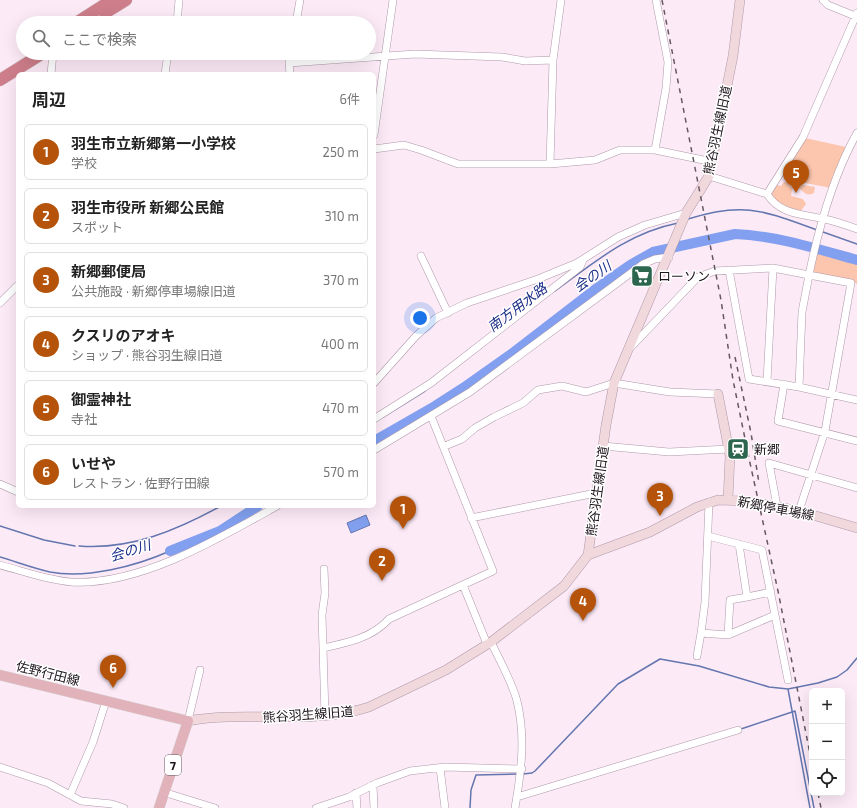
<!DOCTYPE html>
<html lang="ja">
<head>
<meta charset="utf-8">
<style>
  :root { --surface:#fff; --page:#f6f6f6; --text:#222; --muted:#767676; --line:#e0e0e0; --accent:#b45309 }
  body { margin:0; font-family:"Exo 2","Noto Sans JP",sans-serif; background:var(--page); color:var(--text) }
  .controls { position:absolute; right:12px; bottom:12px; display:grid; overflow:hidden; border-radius:6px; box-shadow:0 4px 16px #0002 }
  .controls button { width:36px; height:36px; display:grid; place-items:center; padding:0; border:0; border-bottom:1px solid var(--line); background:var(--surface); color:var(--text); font:20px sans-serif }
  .you { position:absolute; left:420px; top:318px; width:14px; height:14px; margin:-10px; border:3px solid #fff; border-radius:50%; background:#1a73e8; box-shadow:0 0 0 6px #1a73e833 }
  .badge { display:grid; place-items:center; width:26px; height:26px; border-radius:50%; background:var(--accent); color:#fff; font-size:13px; font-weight:700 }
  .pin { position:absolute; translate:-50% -33px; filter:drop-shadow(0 1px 2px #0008) }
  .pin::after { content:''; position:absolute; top:21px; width:14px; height:12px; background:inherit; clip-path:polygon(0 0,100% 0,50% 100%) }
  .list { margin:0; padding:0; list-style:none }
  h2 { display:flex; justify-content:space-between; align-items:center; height:52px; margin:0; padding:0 16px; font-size:17px }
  h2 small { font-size:13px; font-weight:400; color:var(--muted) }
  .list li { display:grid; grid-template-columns:26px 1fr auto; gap:12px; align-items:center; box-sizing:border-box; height:56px; margin:0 8px 8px; padding:0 8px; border:1px solid var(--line); border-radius:6px }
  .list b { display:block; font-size:15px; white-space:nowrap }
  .list p { margin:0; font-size:13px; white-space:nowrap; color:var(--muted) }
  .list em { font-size:13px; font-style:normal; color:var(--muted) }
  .icon { flex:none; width:22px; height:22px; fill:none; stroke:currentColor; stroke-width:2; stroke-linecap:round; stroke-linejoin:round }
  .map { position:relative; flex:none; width:857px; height:808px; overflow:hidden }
  .search { position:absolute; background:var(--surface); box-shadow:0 4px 16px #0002; left:16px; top:16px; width:360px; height:44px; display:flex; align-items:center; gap:10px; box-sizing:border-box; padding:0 14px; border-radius:22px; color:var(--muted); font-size:15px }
  .panel { position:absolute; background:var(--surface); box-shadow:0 4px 16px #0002; left:16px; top:72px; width:360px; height:436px; border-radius:6px }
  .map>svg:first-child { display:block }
  .green { fill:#fcc5ad }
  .water { fill:#82a0ef; stroke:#6376af }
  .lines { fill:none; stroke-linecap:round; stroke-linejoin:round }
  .stream { stroke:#6376af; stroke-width:1.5 }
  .river { stroke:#82a0ef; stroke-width:10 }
  .street-casing { stroke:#ae99a8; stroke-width:8 }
  .secondary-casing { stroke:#ae99a8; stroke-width:10 }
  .primary-casing { stroke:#d6d5d6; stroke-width:11 }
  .highway-casing { stroke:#d6d5d6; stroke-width:13 }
  .street { stroke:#fff; stroke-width:7 }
  .secondary { stroke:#f0d8dc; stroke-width:9 }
  .primary { stroke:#e1b2b9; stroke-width:10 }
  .highway { stroke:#cd7e8a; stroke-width:12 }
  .rail { stroke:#655961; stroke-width:1.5; stroke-dasharray:5 5; stroke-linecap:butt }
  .labels { text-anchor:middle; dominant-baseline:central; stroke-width:3; stroke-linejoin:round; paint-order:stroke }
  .shield { fill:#fff; stroke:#605a5f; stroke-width:1 }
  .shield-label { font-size:12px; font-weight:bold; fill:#1c141a }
  .street-label { font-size:13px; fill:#1c141a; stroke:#fff }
  .poi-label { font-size:13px; fill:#1c141a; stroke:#fff; text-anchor:start }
  .water-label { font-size:14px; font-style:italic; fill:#1a2d87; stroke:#fff }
</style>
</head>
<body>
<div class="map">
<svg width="857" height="808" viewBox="0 0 857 808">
  <rect width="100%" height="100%" fill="#fdeaf7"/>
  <path class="green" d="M805,138L846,147L831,188L795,181V168L789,165Z
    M784,182L815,187L814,193C806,197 804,192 799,188L792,189L791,196L803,199L806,204L800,212L775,202L771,194L777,185L781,186Z
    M815,251L857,263V284L851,281L810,274Z"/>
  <path class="water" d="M366,515L370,525L351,533L347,523Z"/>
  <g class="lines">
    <path class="stream" d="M688,219C744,201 764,211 817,230
      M823,232L857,244
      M555,291C595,262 628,233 678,223
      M383,417L425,391
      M0,526L44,540L75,546
      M79,546C131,550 177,530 221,506
      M0,557C17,562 33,568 50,572C87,579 136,566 170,551
      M788,689L810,808
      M741,729L795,711L814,808
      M523,774L532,773L535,771L618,684L660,659L699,666L769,687L788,689L818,683L837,677L847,670L857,658
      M470,808L471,790L476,775L518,774"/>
    <path class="river" d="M374,441L435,406L463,388L514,352L597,288L630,265L653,252L735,234C778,236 817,249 857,260
      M170,551L220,531L258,506"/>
    <g class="street-casing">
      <path id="street" d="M656,0L668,62L666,88L655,150L713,162
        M823,0L828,5L855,16
        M177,23L179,0
        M296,23L300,0
        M289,63L415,54L502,57L525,61L553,60
        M51,74L53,53
        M165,74L168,53
        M290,74L289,63L291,53
        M374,135L393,0
        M374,149L404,145L421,150L458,164H550L595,160L620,150H655
        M550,164L553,60L561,0
        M709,176L767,194C780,215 803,214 824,219C835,221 846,225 857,229
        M767,194L803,137L857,13
        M421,256L448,313
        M729,270L749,379L799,387
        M0,303L18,285
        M631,347L698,277L715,271L773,268L809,275L802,312L799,387L857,400
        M767,381L773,268
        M374,383L416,336L436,318L467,303L538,279L577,263L618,237L645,225L686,213
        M784,384L778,421L857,441
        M374,419L431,383L580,267L583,260
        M445,446L462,439L475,428L494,417L523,403L538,390L562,386L586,392L614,383L670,392L718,394
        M603,446L669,452L729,449
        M374,450L470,392L643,264L655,259L669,257
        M0,484L18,492
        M777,506L769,463L857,488
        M799,511L825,431L851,283L809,275C819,226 833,176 857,133
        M471,518L596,493
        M708,536L762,550L775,615L728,635L701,633L705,602L709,502
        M739,544L747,597L771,592
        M0,565C23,571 47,580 71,582C139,586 218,539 277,506
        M324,569L325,593L322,615L325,715
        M463,585L487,644
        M775,615L788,680
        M728,635L730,600L747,597
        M491,642C499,659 513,684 517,701C526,737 521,773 515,808
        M323,648C347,643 372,638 389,619L493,571L431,416
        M697,656L701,633
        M188,721L200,670
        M0,767L48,783L81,801L112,804L124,808
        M440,768L445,808
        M373,785L374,808
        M163,792L215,808
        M356,793L357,808
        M70,795L93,742L106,701
        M517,797L738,730
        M316,808L349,797L377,783L410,771L445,767L522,769"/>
    </g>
    <g class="secondary-casing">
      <path id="secondary" d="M718,394L730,456L728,499
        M588,555L650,532L697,507L718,500L747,501L799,511L857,528
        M188,721C247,710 311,726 369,707L446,670L491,642L564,586L588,555L606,425L614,383L686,213L709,176L733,56L740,0"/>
    </g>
    <g class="primary-casing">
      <path id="primary" d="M0,675L188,721L159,808"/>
    </g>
    <g class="highway-casing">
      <path id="highway" d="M105,13L126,0
        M76,23L112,0
        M0,80L43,53"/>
    </g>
    <use href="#street" class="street"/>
    <use href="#secondary" class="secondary"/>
    <use href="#primary" class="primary"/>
    <use href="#highway" class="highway"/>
    <path class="rail" d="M662,0L721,300L733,380L750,463L778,591L812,764
      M735,357L751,433L759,483
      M818,793L821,808"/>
  </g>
  <defs>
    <g id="supermarket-square" transform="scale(1.15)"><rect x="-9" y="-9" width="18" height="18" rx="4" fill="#2c664f" stroke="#fff"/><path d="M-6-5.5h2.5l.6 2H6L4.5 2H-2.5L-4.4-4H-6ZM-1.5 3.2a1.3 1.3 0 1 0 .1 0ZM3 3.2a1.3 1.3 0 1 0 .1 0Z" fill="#fff"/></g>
    <g id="station-square" transform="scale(1.15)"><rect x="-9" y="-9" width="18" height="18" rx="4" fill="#2c664f" stroke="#fff"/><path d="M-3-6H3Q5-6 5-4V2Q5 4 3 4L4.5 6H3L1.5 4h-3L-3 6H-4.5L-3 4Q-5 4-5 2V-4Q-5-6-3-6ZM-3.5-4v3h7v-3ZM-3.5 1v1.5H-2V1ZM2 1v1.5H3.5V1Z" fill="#fff"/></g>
  </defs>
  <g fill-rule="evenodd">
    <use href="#supermarket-square" x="642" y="276"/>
    <use href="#station-square" x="738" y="449"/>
  </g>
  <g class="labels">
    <rect class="shield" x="165" y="755" width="16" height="20" rx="3"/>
    <g class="shield-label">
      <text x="173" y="765">7</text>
    </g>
    <g class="street-label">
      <text transform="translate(717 130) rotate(-78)">熊谷羽生線旧道</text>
      <text transform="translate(597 491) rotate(-82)">熊谷羽生線旧道</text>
      <text transform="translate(776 508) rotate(11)">新郷停車場線</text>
      <text transform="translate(48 673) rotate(14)">佐野行田線</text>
      <text transform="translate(308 714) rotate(-4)">熊谷羽生線旧道</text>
    </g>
    <g class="poi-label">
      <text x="658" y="276">ローソン</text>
      <text x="754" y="449">新郷</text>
    </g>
    <g class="water-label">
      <text transform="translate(592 276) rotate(-35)">会の川</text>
      <text transform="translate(517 307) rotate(-37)">南方用水路</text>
      <text transform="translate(130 550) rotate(-17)">会の川</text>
    </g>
  </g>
</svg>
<div class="controls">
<button>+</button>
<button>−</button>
<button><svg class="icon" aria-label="locate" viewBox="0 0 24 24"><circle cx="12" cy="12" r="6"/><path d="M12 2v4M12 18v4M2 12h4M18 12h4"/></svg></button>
</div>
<div class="you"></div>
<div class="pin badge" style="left:403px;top:529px">1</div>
<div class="pin badge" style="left:382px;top:581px">2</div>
<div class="pin badge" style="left:660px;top:516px">3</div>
<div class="pin badge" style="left:583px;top:621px">4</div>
<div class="pin badge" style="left:796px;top:193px">5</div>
<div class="pin badge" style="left:113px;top:688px">6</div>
<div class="search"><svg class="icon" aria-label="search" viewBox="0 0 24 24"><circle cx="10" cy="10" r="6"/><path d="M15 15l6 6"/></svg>ここで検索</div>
<section class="panel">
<h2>周辺<small>6件</small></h2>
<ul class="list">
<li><span class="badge">1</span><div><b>羽生市立新郷第一小学校</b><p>学校</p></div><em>250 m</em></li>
<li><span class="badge">2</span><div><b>羽生市役所 新郷公民館</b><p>スポット</p></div><em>310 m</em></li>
<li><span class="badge">3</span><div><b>新郷郵便局</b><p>公共施設 · 新郷停車場線旧道</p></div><em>370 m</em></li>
<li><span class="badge">4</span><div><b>クスリのアオキ</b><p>ショップ · 熊谷羽生線旧道</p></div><em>400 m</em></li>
<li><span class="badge">5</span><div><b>御霊神社</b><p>寺社</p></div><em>470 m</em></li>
<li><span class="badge">6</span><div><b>いせや</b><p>レストラン · 佐野行田線</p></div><em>570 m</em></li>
</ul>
</section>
</div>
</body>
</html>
